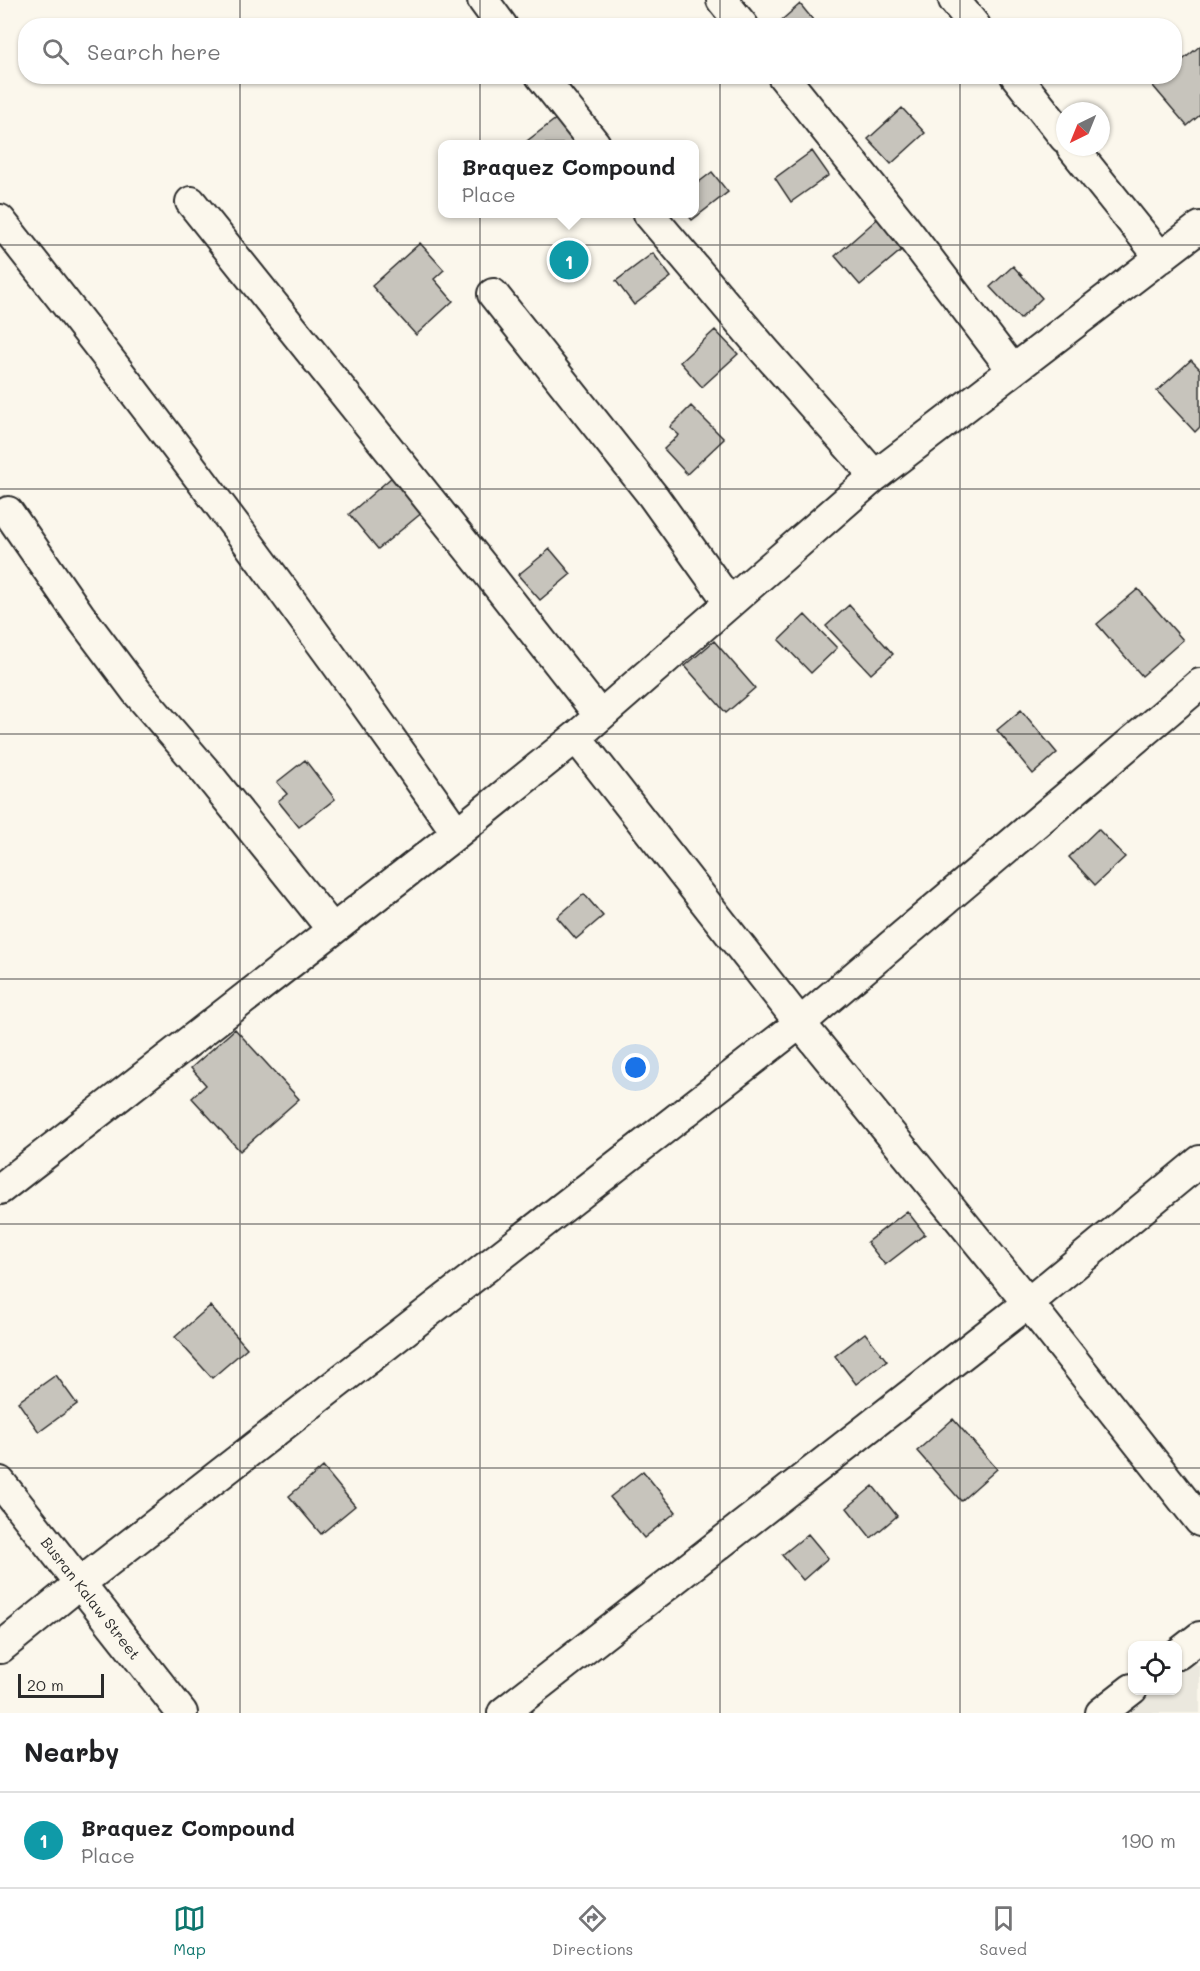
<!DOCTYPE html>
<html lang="en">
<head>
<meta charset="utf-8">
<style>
  :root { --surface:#fff; --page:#f6f6f6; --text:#202124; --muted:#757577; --line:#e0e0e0; --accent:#0f766e }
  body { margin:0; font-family:Mali,sans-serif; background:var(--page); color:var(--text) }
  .controls { position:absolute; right:18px; bottom:18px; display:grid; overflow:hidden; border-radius:12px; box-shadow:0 2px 4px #0004 }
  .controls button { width:54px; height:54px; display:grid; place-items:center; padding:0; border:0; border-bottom:2px solid var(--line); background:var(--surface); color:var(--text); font:30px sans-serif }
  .compass { position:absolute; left:1056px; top:102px; width:54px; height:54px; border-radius:50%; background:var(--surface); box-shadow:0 2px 4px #0004; rotate:223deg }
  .scale { position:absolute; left:18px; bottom:15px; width:86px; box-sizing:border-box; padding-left:6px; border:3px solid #2b2b2b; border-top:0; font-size:16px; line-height:21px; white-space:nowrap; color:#2b2b2b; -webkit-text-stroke:4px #fbf7ec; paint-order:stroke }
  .you { position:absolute; left:636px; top:1068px; width:21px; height:21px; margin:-15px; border:4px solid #fff; border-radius:50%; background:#1a73e8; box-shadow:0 0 0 9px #1a73e833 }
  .badge { display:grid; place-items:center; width:39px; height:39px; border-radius:50%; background:var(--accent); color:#fff; font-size:20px; font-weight:700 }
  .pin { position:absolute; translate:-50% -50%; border:3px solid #fff; box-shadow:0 2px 6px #0006 }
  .popup { position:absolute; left:438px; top:140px; width:261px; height:78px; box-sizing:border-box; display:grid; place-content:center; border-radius:12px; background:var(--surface); filter:drop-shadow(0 2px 4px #0005); font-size:20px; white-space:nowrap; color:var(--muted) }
  .popup b { font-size:22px; color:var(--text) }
  .popup::after { content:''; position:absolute; left:50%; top:100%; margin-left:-12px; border:12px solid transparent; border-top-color:var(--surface) }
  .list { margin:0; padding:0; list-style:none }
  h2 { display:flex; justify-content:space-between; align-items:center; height:78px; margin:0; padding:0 24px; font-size:26px }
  h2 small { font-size:20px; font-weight:400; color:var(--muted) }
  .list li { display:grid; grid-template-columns:39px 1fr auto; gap:18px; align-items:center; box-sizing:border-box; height:96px; padding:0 24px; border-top:2px solid var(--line) }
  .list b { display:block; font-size:22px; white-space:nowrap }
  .list p { margin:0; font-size:20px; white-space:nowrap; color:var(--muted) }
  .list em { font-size:20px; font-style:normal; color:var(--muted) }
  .icon { flex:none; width:33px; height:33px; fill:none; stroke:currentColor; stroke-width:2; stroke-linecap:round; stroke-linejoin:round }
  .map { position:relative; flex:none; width:1200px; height:1713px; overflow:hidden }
  .search { position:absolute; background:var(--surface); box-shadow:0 2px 4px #0004; left:18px; right:18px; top:18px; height:66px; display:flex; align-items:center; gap:15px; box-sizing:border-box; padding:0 21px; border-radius:24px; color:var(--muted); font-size:22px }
  .sheet { height:174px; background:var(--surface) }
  nav { display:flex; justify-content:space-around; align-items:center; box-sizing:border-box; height:84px; border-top:2px solid var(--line); background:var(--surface); font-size:16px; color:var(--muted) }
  nav a { display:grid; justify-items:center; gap:3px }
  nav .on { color:var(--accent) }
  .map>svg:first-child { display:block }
  .built { fill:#ebe8de }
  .building { fill:#c7c4bc; stroke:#2b2b2b; stroke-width:1.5 }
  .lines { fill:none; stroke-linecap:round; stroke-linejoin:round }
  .minor-casing { stroke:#2b2b2b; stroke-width:34 }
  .minor { stroke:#fbf7ec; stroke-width:30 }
  .grid { fill:none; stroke:#2b2b2b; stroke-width:1.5; stroke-opacity:0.55 }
  .labels { text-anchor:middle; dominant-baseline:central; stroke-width:4.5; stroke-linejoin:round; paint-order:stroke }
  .street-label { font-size:15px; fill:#2b2b2b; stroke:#fbf7ec }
</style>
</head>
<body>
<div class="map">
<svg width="1200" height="1713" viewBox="0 0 1200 1713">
  <rect width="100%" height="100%" fill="#fbf7ec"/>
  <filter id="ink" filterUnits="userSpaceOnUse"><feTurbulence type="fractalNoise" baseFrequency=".0167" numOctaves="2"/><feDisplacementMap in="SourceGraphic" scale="12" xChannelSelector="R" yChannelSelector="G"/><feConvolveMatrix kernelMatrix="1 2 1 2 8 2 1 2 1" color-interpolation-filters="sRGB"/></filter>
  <g filter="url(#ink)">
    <path class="built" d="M1191,1662L1200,1666V1713H1121L1150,1691L1178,1690V1669Z"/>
    <path class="building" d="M800,4L818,26H777L776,25Z
      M1200,46V115L1187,126L1153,86L1164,76H1174V67Z
      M902,108L925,133L891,164L868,139Z
      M561,115L584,144H523Z
      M812,151L829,175L791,202L775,178Z
      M712,172L728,192L692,220L687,214H695V185Z
      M884,213L910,243L860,285L835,256Z
      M420,243L444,270L434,279L453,301L416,335L372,286Z
      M653,253L671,277L634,305L616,281Z
      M1013,266L1042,298L1020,319L990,287Z
      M715,330L738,354L702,387L680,362Z
      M1191,360L1200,369V427L1195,432L1157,391Z
      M691,406L724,439L687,474L664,449L679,435L670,427Z
      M399,471L429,507L378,549L349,514Z
      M550,549L571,574L540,600L518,575Z
      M1138,589L1183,640L1142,676L1097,624Z
      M849,605L893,654L871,674L826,626Z
      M805,615L837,648L811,673L779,640Z
      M714,641L755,688L726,713L685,666Z
      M1021,710L1057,753L1033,774L997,730Z
      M305,760L335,799L299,827L278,801L287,794L277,782Z
      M1098,829L1125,857L1095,885L1069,857Z
      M584,894L603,916L576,939L557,917Z
      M235,1029L299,1099L240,1151L192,1098L206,1085L191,1068Z
      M907,1211L925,1234L885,1265L867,1242Z
      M210,1306L247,1348L212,1378L175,1337Z
      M865,1333L887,1361L856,1384L835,1356Z
      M56,1375L77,1404L39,1432L18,1402Z
      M953,1419L997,1469L961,1501L917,1451Z
      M323,1467L355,1506L321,1534L289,1496Z
      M643,1471L676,1512L644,1538L610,1497Z
      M873,1486L897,1516L871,1538L847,1508Z
      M808,1534L828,1558L803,1580L782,1555Z"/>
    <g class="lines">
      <g class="minor-casing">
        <path id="minor" d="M483,0L502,26
          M722,0L743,26
          M954,0L975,26
          M541,76L595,144
          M783,76L904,227L1012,369
          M1016,76L1065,138
          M1072,147L1161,258
          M191,202L484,568L600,716
          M649,214L764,350L875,476
          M0,220C159,420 311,624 457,833
          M493,294L653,496L729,602
          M8,512L80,616L137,692L206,772L332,929
          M576,737L800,1023L1028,1303L1200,1521
          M0,1189L457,833L576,737L875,476L1200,227
          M0,1482L182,1713
          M0,1648L79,1584L800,1023L1200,684
          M1178,1654L1200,1637
          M503,1713L1028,1303L1200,1161
          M1101,1713L1132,1689"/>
      </g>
      <use href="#minor" class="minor"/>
    </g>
  </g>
  <path class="grid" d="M240,0V26M480,0V26M720,0V26M960,0V26M240,76V1713M480,76V1713M720,76V1713M960,76V1713M0,245H1200M0,489H1200M0,734H1200M0,979H1200M0,1224H1200M0,1468H1200"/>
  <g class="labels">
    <g class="street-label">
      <text transform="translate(91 1598) rotate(52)">Busran Kalaw Street</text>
    </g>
  </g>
</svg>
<div class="controls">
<button><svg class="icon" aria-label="locate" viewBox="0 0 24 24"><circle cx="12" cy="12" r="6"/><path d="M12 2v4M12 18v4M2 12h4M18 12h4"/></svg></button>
</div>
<svg class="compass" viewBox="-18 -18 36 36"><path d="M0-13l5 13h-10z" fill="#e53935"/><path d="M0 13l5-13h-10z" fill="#757577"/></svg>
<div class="scale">20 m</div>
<div class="you"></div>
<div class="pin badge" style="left:569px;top:260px;background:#0f9aa8">1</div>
<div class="popup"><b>Braquez Compound</b>Place</div>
<div class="search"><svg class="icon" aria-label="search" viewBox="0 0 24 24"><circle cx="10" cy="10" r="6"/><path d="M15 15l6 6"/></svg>Search here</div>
</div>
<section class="sheet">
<h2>Nearby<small></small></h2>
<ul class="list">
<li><span class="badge" style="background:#0f9aa8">1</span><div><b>Braquez Compound</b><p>Place</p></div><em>190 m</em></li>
</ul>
</section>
<nav>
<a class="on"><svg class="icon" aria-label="map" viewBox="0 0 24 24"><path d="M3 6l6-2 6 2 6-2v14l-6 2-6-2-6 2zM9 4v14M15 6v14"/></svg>Map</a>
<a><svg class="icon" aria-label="directions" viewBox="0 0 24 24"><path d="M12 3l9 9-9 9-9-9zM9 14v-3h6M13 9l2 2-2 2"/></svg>Directions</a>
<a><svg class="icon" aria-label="saved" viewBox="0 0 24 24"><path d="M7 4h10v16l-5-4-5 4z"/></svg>Saved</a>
</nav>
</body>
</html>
